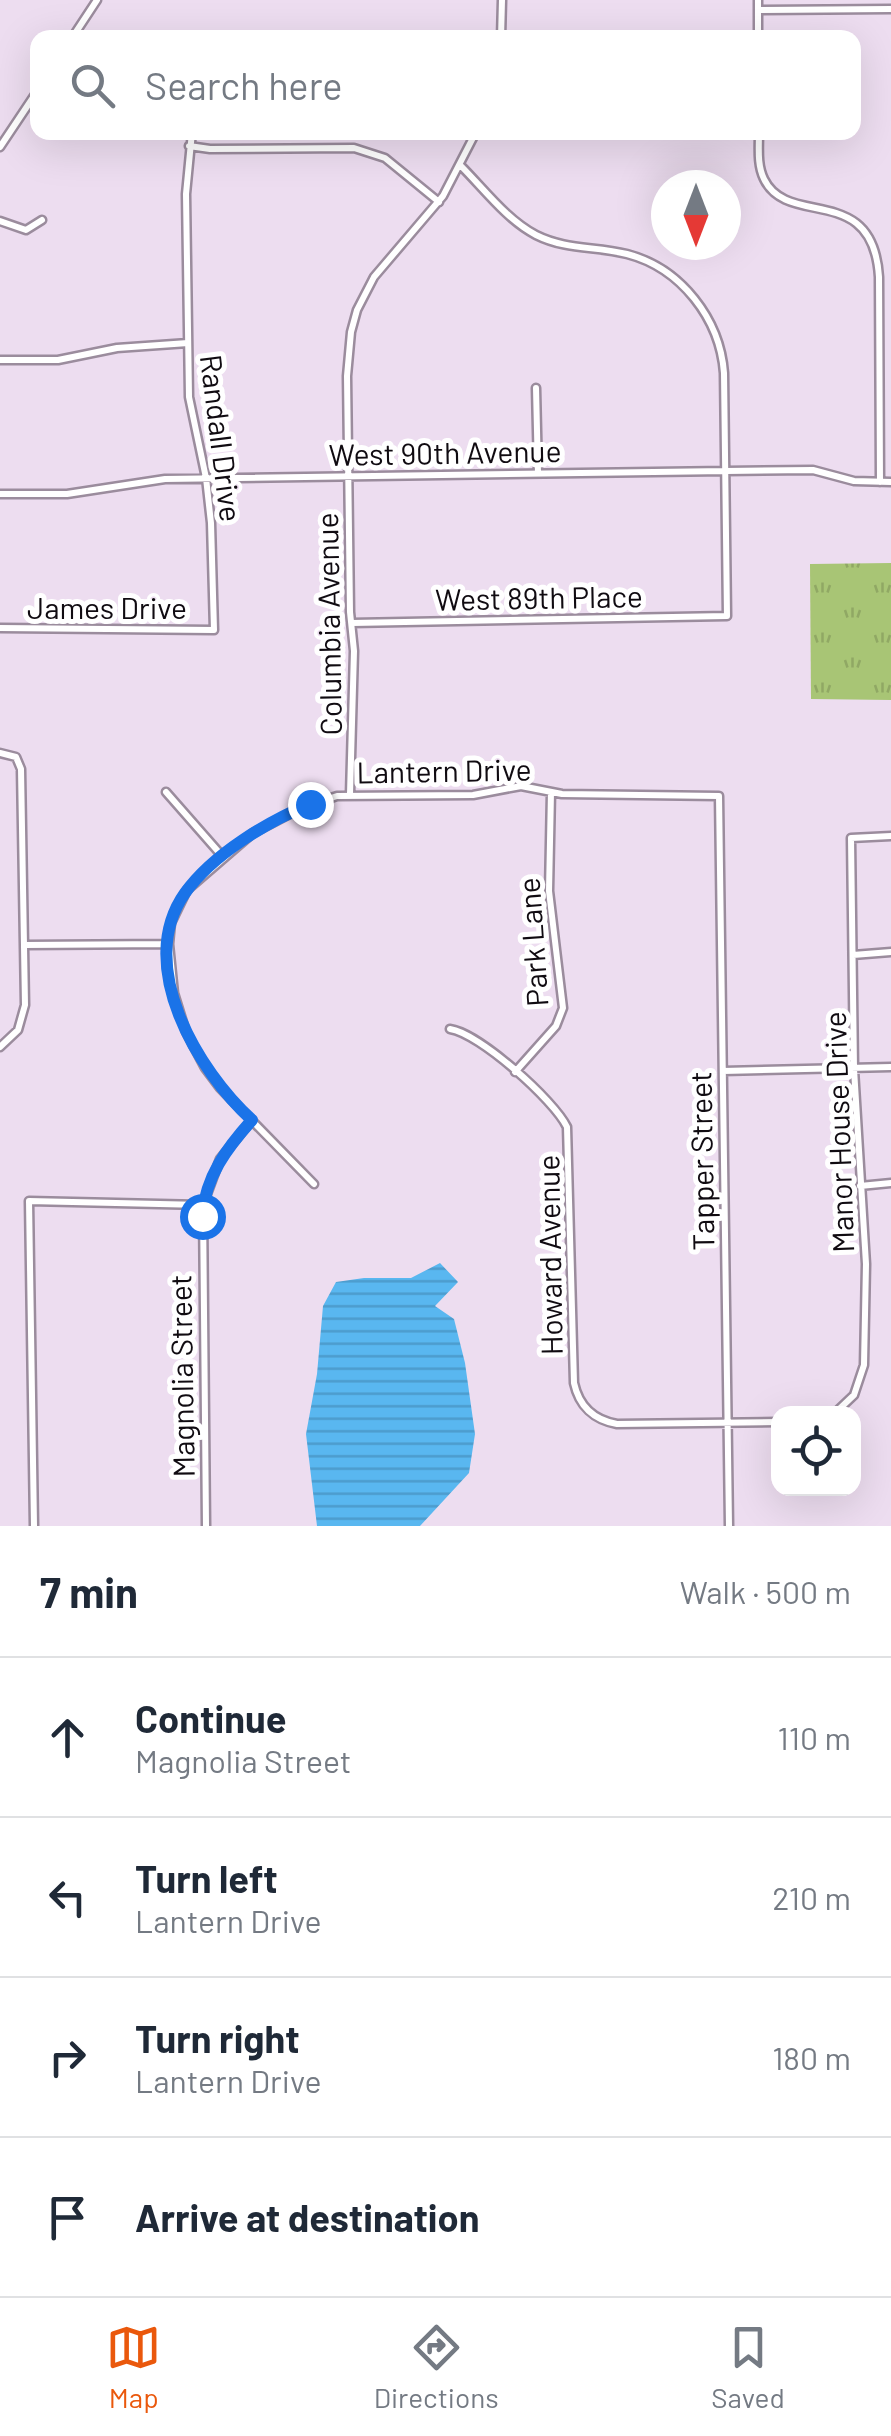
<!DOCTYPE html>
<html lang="en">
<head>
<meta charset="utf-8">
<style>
  :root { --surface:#fff; --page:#f2f2f3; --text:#1f2937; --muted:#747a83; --line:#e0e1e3; --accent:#ea580c }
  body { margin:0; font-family:Barlow,sans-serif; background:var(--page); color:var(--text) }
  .controls { position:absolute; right:30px; bottom:30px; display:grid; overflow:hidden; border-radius:20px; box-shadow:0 10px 40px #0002 }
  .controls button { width:90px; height:90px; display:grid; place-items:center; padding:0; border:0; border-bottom:2px solid var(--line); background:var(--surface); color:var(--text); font:50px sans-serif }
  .compass { position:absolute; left:651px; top:170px; width:90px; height:90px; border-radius:50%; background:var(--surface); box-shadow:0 10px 40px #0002; rotate:180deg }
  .stop { position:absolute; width:30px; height:30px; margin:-22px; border:8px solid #1a73e8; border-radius:50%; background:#fff }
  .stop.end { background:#1a73e8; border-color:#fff; box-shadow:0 2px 10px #0008 }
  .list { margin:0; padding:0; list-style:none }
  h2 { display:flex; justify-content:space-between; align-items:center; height:130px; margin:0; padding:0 40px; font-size:42px }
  h2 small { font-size:32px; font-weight:400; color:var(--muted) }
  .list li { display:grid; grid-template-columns:65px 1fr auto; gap:30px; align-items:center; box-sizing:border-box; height:160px; padding:0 40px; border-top:2px solid var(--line) }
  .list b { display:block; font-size:38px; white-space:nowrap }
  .list p { margin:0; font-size:32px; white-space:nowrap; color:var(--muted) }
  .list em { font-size:32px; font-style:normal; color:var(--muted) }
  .icon { flex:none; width:55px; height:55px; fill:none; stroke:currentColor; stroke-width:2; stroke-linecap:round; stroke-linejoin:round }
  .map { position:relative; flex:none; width:891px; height:1526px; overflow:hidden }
  .search { position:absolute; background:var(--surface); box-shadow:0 10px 40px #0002; left:30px; right:30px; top:30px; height:110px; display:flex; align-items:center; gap:25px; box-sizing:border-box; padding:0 35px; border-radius:20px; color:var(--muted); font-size:38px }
  .sheet { height:770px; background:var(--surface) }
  nav { display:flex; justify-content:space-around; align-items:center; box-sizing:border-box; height:140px; border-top:2px solid var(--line); background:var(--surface); font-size:28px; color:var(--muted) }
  nav a { display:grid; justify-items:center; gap:5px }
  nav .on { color:var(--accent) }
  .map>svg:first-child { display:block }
  .park { fill:url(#park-tufts) }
  .water { fill:url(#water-rules) }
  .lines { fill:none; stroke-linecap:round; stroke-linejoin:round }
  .minor-casing { stroke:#9b8c9d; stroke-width:11 }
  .minor { stroke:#fff; stroke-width:6 }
  .route { stroke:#1a73e8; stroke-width:12 }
  .labels { text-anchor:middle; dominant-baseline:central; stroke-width:10; stroke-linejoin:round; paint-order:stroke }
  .street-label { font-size:30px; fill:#100b11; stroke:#fff }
</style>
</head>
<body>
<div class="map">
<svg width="891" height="1526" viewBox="0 0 891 1526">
  <defs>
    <pattern id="park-tufts" width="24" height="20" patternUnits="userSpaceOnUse" patternTransform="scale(2.5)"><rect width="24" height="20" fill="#a8c575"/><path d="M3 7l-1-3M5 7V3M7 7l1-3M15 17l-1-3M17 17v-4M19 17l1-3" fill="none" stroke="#90a864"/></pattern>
    <pattern id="water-rules" width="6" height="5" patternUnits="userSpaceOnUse" patternTransform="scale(2.5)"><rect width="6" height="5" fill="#59b7f0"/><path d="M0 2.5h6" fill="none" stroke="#4c9ccd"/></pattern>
  </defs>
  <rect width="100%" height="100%" fill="#edddf0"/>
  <path class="park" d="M891,563V700L811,699L810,564Z"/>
  <path class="water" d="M440,1263L458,1282L435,1306L454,1319L465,1363L475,1434L469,1473L420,1526H317L306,1434L317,1374L323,1306L336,1282L364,1278H411Z"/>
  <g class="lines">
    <g class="minor-casing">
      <path id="minor" d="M758,0V38
        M758,10L891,9
        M72,38L97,0
        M501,38L502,0
        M759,132C759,148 757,165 764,179C788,229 873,181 879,277L880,482
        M189,146L210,149L354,148L385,158L439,202
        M0,147L38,90
        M0,221L26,230L42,220
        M0,360H58L117,348L188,343
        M536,388L538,473
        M0,494H67L165,479L726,471L813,470L854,481L891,482
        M352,623L727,616L724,373C720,319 681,268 627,254C595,246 566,250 536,235C507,220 484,189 461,166
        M0,628L214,630L211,523L206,478L189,397L186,194L192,132
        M0,753L16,757L21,769L25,1005L18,1030L0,1047
        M166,792L223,857
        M350,794L354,651L350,612L347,376L351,332L357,310L374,277L443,196L476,132
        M24,945L169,944
        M853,955L891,952
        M450,1029C479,1033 554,1100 567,1127L574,1383C579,1406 594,1420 617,1424L778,1422
        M723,1071L891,1067
        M515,1072L556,1026L563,1008L549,891L551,792
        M314,1184L220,1088L205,1068L186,1032L174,993L169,944L171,923L187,890L253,833L301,808L337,796L473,795L521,786L562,794L719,796L729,1526
        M860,1186L891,1183
        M834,1414L854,1395L864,1365L866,1264L854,1069L851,838L891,836
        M34,1526L29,1201L203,1205
        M206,1526L203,1205L220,1159L252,1120"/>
    </g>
    <use href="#minor" class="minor"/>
  </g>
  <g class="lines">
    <path class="route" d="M202,1216C206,1176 226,1149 252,1120C198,1071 134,965 185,893C213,854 267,822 310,804"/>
  </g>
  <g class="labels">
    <g class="street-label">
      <text transform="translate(222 438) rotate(83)">Randall Drive</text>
      <text transform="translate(445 452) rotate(-1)">West 90th Avenue</text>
      <text transform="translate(539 597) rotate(-1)">West 89th Place</text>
      <text x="107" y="607">James Drive</text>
      <text transform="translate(328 624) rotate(-91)">Columbia Avenue</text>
      <text transform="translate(444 770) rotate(-1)">Lantern Drive</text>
      <text transform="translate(532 942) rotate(-94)">Park Lane</text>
      <text transform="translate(838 1132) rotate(-92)">Manor House Drive</text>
      <text transform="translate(701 1161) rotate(-91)">Tapper Street</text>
      <text transform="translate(549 1255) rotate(-91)">Howard Avenue</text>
      <text transform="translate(181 1376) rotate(-91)">Magnolia Street</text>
    </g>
  </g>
</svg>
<div class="controls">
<button><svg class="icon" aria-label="locate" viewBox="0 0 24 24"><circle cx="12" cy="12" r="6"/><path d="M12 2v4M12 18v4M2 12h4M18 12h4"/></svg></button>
</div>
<svg class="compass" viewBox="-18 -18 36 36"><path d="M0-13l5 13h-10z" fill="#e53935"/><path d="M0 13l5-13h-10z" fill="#747a83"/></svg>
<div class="stop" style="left:202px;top:1216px"></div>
<div class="stop end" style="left:310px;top:804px"></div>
<div class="search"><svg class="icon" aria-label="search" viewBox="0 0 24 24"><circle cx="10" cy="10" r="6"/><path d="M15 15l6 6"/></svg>Search here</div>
</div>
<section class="sheet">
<h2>7 min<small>Walk · 500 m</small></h2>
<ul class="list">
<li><svg class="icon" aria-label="ahead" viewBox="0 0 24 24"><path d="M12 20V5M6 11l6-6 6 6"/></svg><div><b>Continue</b><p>Magnolia Street</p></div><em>110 m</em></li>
<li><svg class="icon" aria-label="left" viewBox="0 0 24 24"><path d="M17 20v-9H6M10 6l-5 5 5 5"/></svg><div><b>Turn left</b><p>Lantern Drive</p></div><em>210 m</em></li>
<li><svg class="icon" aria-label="right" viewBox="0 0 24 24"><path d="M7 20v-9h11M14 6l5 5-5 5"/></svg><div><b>Turn right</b><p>Lantern Drive</p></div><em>180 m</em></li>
<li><svg class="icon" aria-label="arrive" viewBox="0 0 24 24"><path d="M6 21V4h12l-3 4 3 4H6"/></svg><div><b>Arrive at destination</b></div></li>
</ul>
</section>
<nav>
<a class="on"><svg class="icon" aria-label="map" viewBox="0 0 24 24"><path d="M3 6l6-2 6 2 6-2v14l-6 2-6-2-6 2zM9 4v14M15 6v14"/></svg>Map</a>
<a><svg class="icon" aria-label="directions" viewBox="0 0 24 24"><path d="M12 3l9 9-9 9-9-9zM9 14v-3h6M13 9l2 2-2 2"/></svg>Directions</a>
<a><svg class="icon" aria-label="saved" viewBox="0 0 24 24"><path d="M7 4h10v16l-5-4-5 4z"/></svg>Saved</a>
</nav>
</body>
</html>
